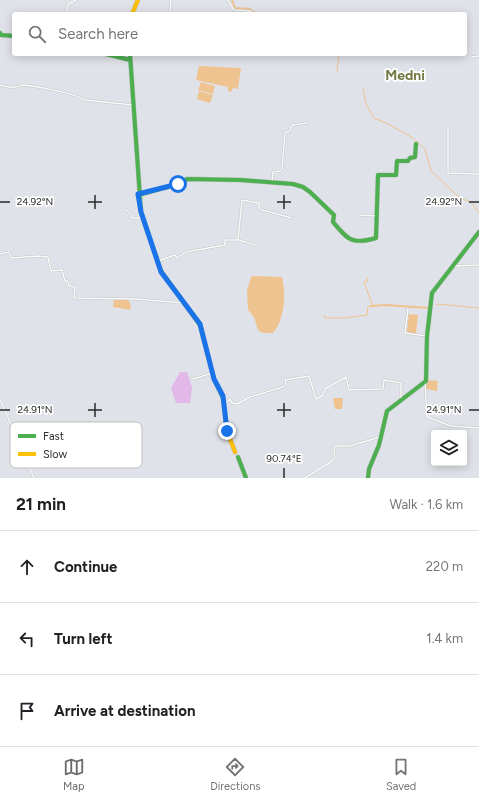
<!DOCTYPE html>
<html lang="en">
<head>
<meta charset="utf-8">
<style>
  :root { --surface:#fff; --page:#f2f2f2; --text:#202124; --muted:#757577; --line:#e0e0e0; --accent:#6a6b6e }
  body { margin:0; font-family:Figtree,sans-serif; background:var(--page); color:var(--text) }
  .controls { position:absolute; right:12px; bottom:12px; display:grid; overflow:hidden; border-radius:4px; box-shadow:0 2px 10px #0003 }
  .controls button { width:36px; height:36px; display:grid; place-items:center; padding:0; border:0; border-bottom:1px solid var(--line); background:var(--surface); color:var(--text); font:20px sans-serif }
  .stop { position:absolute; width:12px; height:12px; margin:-9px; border:3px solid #1a73e8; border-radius:50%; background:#fff }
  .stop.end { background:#1a73e8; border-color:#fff; box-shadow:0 1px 4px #0008 }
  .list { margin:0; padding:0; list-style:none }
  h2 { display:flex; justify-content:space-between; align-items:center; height:52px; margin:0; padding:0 16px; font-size:17px }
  h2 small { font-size:13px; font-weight:400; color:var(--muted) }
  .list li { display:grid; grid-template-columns:26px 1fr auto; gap:12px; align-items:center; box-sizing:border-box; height:72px; padding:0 16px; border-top:1px solid var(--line) }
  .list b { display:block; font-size:15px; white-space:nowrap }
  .list em { font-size:13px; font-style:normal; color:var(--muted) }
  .icon { flex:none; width:22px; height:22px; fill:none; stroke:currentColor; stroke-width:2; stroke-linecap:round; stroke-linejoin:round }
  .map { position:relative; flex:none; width:479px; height:478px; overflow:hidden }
  .search { position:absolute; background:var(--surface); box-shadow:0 2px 10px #0003; left:12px; right:12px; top:12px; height:44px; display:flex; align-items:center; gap:10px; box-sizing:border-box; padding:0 14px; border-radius:4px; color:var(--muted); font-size:15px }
  .sheet { height:268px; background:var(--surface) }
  nav { display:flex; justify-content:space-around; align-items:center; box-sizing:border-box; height:56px; border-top:1px solid var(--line); background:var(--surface); font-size:11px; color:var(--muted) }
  nav a { display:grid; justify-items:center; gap:2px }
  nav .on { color:var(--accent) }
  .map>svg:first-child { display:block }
  .green { fill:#e1b8e8 }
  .water { fill:#efc38f }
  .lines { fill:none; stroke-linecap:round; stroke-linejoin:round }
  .stream { stroke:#efc38f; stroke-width:1 }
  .canal { stroke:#efc38f; stroke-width:2 }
  .street-casing { stroke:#c1c3c2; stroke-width:2.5 }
  .fast-casing { stroke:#c1c3c2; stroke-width:5 }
  .slow-casing { stroke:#c1c3c2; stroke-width:5 }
  .street { stroke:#fafbfc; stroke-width:1.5 }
  .fast { stroke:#4caf50; stroke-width:4 }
  .slow { stroke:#ffc107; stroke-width:4 }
  .route { stroke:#1a73e8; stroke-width:5 }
  .ticks { fill:none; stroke:#2b2b2b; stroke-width:1.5 }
  .labels { text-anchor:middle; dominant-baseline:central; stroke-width:3.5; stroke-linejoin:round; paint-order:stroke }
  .quarter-label { font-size:14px; font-weight:bold; fill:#747945; stroke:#fff }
  .key { fill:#fff; stroke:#bfbfbf; stroke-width:1 }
  .key-label { font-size:11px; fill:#2b2b2b }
  .ticks-label { font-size:10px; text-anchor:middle; fill:#2b2b2b; stroke:#fff; stroke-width:3.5; stroke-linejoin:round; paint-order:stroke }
</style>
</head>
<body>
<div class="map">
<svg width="479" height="478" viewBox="0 0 479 478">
  <rect width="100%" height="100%" fill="#e0e2e9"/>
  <path class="green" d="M180,372H187L192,388L190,403H176L171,388Z"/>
  <path class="water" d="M199,66L241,68L238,89L233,88L231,92L228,91V87L196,80Z
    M201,82L215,86L213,94L198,90Z
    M199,91L213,95L210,103L197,99Z
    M253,276L282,277C286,294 285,319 273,333H263L258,330L254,317L248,310L247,291L251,277Z
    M114,299L128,300L131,305L130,310L113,307Z
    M409,314L418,315L416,334L408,333L407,331Z
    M427,380L438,381L437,391L426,389Z
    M333,398H343L342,409H335Z"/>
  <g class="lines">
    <path class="stream" d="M250,54H275
      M337,71L339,54
      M363,89L366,104L374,118L388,124L413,138L425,149L431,171L460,198L471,202L479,213
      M367,278L368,281L364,282L373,307
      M436,304L479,308
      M325,315V318H345L367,315L368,306H371"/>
    <path class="canal" d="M232,0L235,8L250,9L255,14
      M371,306L386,305L429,308"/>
    <g class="street-casing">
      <path id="street" d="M228,0L234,10L251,11V14
        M66,14L68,4L76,0
        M170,14L171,0
        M471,57L479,56
        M0,85C4,86 11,88 15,87C18,87 20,85 24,85C35,86 78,94 84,100L133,105
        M448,126V173L479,174
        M272,182L273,172L280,171L282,169L285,133L290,131L292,125L307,123
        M125,209L132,215V218H142
        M359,215L377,216
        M238,240L256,245
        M0,254L9,252L11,258L38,256L48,257L51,271L62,270L65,281H68L69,286L75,287L74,298L136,299L183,303
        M158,261L175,255L177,258L186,252L225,245V240H238L242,200L259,203V208L262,210L292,218
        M453,266L479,265
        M408,309L405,333L427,336
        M191,377L194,379L209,374L213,378
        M425,382L427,417L451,426L479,428
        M0,399L34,478
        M225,403L230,399L232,403L237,404L250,397L283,387L286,385L285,380L309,376L316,399L323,395L325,389L346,377L349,390L383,389L384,380L401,383V400
        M305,478L332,461L335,457L334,451L335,446H350L380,437"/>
    </g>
    <g class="fast-casing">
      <path id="fast" d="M0,33L1,35L14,36
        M106,54L130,60
        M130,54L141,212L161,271L200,325L214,379L223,398
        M138,195L178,184L187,179L241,180L293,184L303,187L310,192L334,215L333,222C348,240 352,245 376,238L378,175H396L397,161H408L410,158L415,157L416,144
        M238,457L246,478
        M368,478L369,469L379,445L387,411L426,381L427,336L432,293L479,232"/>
    </g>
    <g class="slow-casing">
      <path id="slow" d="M132,14L138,0
        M223,398L227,431L235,452"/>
    </g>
    <use href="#street" class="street"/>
    <use href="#fast" class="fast"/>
    <use href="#slow" class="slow"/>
  </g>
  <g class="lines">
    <path class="route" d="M178,184L138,194L141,212L161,272L200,324L214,379L223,396L227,431"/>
  </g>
  <path class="ticks" d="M95,195V209M284,195V209M0,202H10M88,202H102M277,202H291M469,202H479M95,403V417M284,403V417M0,410H10M88,410H102M277,410H291M469,410H479M284,468V478"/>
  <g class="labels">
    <g class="quarter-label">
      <text x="405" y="75">Medni</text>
    </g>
  </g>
  <rect x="10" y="422" width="132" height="46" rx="6" class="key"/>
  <rect x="18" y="434" width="18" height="4" fill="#4caf50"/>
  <rect x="18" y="452" width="18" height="4" fill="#ffc107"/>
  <g class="key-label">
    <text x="43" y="440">Fast</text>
    <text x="43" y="458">Slow</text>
  </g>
  <g class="ticks-label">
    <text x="35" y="205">24.92°N</text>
    <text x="444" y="205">24.92°N</text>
    <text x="35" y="413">24.91°N</text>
    <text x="444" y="413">24.91°N</text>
    <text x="284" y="462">90.74°E</text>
  </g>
</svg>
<div class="controls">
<button><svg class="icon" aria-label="layers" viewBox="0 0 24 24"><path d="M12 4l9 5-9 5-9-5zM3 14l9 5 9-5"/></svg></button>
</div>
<div class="stop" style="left:178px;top:184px"></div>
<div class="stop end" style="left:227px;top:431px"></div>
<div class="search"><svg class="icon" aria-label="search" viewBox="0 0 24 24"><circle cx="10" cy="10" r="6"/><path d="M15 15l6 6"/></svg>Search here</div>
</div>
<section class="sheet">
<h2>21 min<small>Walk · 1.6 km</small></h2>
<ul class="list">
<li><svg class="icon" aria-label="ahead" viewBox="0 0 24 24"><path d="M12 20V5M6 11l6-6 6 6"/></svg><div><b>Continue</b></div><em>220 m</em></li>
<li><svg class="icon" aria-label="left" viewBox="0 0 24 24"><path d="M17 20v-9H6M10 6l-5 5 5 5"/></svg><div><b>Turn left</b></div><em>1.4 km</em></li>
<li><svg class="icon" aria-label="arrive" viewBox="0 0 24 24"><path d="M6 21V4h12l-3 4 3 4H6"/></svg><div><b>Arrive at destination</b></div></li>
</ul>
</section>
<nav>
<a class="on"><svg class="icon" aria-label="map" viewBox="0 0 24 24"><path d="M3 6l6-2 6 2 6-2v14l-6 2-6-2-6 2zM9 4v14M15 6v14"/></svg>Map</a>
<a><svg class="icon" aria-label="directions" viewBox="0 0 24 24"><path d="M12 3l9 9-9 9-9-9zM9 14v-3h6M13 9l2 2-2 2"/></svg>Directions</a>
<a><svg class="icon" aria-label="saved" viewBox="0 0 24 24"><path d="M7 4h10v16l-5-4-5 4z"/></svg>Saved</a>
</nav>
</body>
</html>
